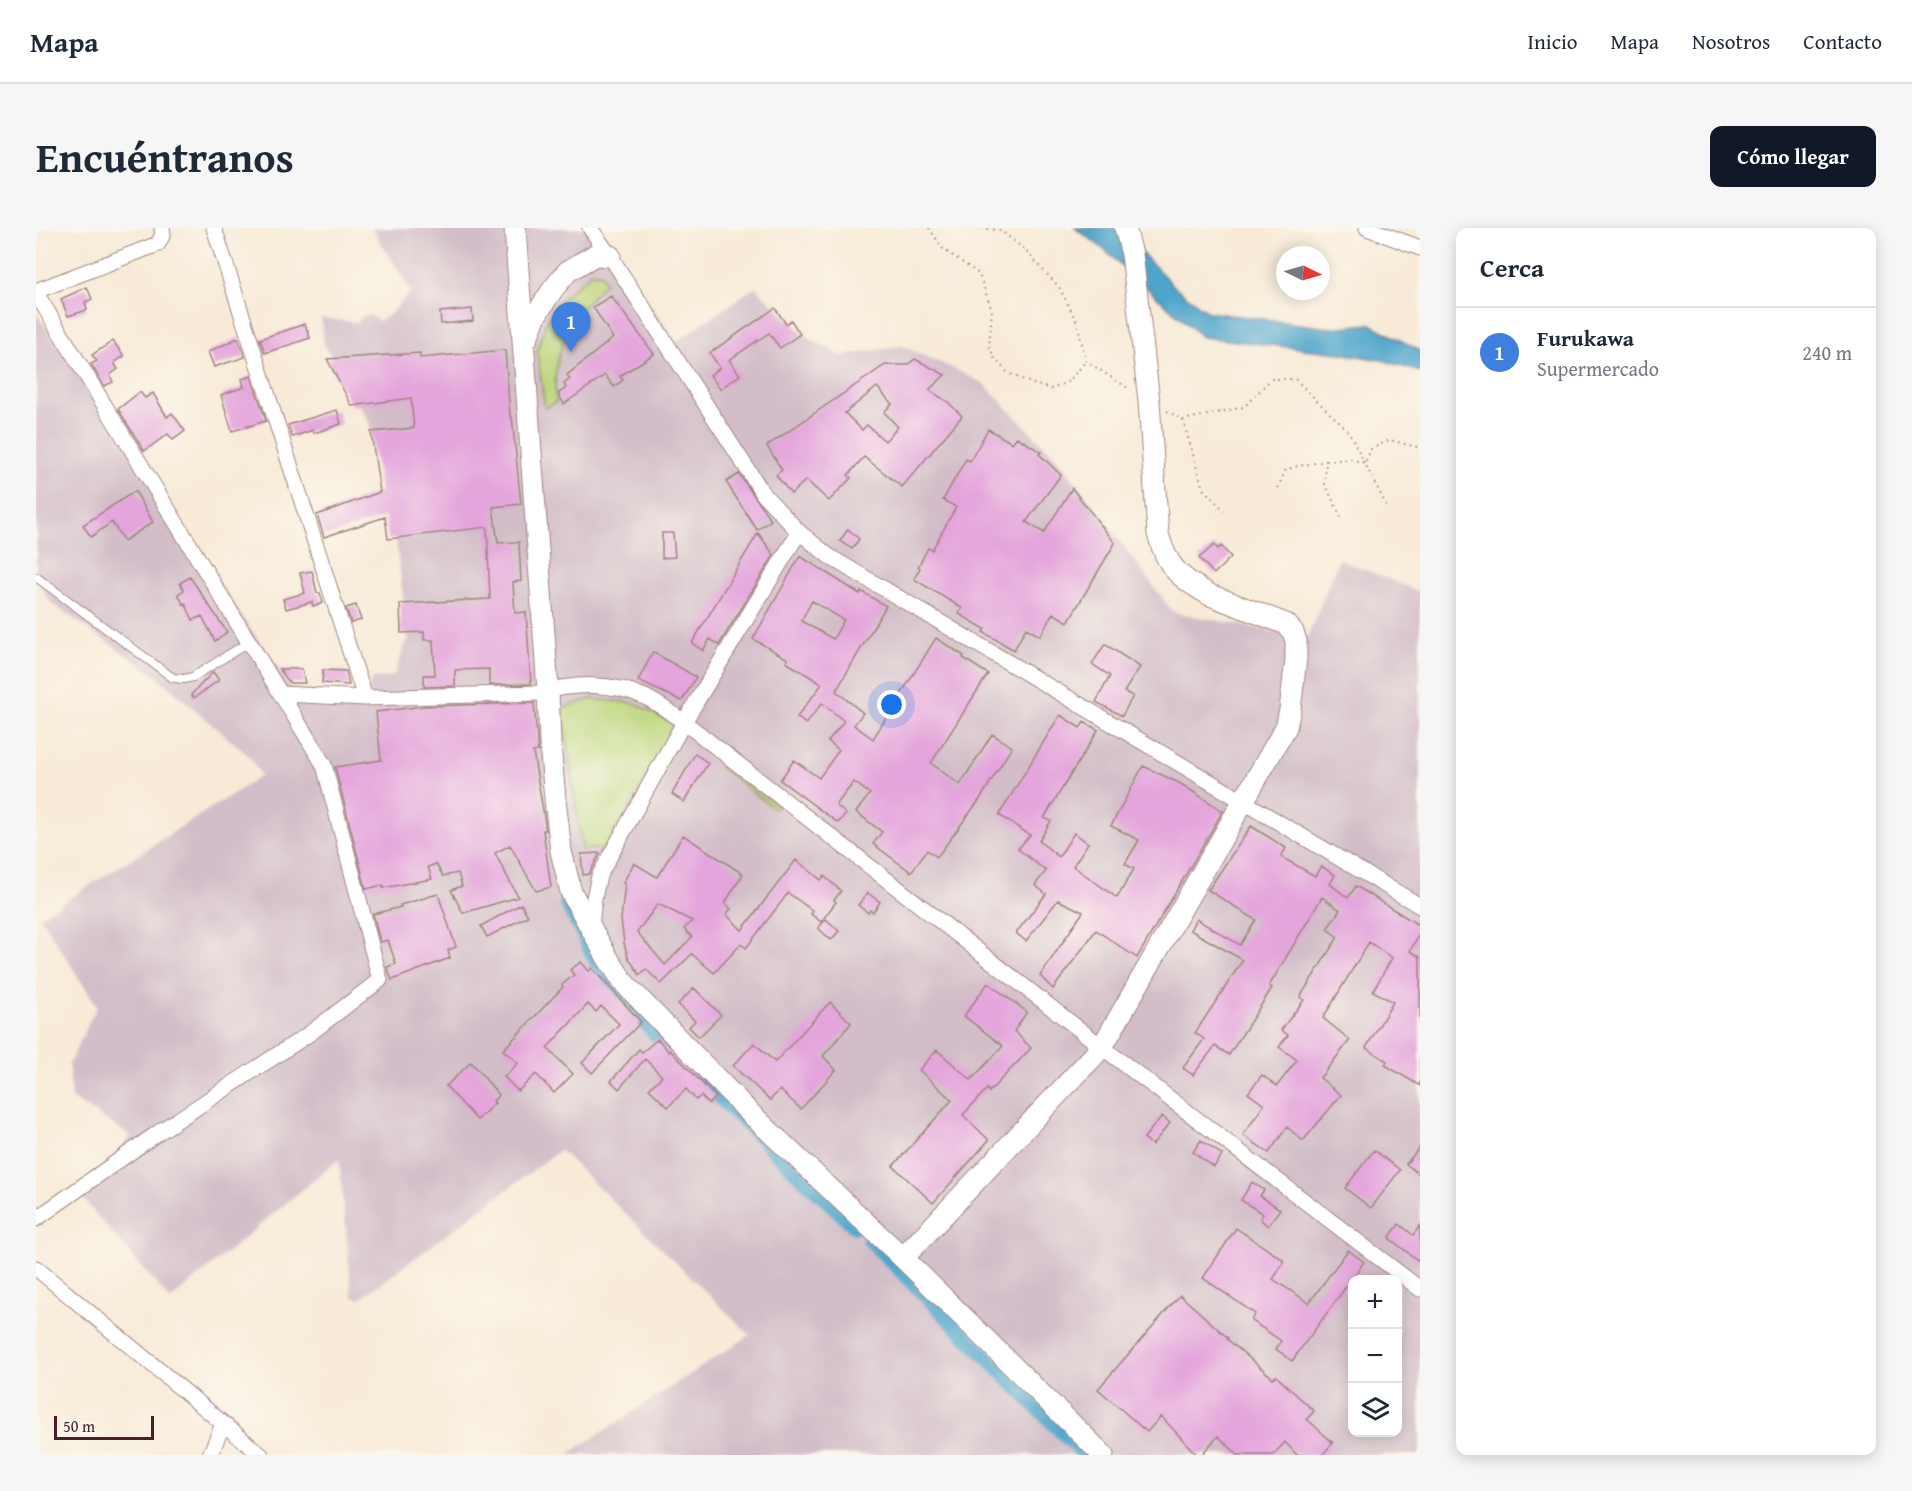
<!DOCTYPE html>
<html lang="es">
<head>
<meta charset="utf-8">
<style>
  :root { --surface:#fff; --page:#f6f6f7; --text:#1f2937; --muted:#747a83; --line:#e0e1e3; --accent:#111827 }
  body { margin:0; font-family:"Gentium Book Plus",serif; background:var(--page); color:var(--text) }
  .controls { position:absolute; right:18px; bottom:18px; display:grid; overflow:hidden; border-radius:12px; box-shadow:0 3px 15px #0003 }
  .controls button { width:54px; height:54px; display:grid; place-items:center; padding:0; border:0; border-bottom:2px solid var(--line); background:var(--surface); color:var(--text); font:30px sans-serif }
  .compass { position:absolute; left:1240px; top:18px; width:54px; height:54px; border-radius:50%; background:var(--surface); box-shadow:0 3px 15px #0003; rotate:95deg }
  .scale { position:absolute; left:18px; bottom:15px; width:100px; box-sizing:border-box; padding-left:6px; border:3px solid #4a1f2b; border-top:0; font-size:16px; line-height:21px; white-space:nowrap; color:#4a1f2b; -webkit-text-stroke:4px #fbf7ec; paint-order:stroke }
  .you { position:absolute; left:856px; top:477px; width:21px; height:21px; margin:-15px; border:4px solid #fff; border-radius:50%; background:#1a73e8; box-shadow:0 0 0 9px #1a73e833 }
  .badge { display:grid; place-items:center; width:39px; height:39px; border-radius:50%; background:var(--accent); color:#fff; font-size:20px; font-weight:700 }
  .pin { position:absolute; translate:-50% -50px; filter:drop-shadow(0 2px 3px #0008) }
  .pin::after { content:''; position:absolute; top:32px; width:21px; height:18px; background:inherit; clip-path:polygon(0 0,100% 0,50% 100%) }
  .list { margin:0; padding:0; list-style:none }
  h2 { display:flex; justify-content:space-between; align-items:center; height:78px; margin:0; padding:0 24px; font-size:26px }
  h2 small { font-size:20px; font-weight:400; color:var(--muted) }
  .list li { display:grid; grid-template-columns:39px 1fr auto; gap:18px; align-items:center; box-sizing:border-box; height:90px; padding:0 24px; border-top:2px solid var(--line) }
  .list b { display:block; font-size:22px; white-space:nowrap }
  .list p { margin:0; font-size:20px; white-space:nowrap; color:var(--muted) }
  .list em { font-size:20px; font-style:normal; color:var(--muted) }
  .icon { flex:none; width:33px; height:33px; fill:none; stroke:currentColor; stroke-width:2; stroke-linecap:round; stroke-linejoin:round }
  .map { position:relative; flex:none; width:1384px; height:1227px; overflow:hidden; border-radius:12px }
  header { display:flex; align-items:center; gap:36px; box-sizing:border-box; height:84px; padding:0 30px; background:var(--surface); border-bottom:2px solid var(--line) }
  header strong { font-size:28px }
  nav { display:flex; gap:33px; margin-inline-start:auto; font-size:21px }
  .intro { display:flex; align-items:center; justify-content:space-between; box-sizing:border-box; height:144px; padding:0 36px }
  h1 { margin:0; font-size:42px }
  .button { padding:15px 27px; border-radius:12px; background:var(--accent); color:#fff; font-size:21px; font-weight:700 }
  main { display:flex; gap:36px; padding:0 36px }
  aside { flex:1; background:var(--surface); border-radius:12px; box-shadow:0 3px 15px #0003 }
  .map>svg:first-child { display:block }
  .industrial { fill:#d2bdc8; fill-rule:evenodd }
  .green { fill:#bcd57a; stroke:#837a52; stroke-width:1.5 }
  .water { fill:#4ea5cb; stroke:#4c627b; stroke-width:1.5 }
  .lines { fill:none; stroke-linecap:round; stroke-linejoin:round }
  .canal { stroke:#4ea5cb; stroke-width:14 }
  .building { fill:#e4a5dc; fill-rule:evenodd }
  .lane-casing { stroke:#a18481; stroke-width:10 }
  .street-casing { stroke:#a18481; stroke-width:17 }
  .secondary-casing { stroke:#a18481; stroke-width:23 }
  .path { stroke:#a18481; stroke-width:2; stroke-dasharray:1.5 4.5; stroke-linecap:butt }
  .lane { stroke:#fff; stroke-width:8 }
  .street { stroke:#fff; stroke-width:15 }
  .secondary { stroke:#fff; stroke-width:21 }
</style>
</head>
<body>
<header>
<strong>Mapa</strong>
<nav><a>Inicio</a><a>Mapa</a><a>Nosotros</a><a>Contacto</a></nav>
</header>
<div class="intro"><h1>Encuéntranos</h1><a class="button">Cómo llegar</a></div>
<main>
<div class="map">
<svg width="1384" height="1227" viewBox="0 0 1384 1227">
  <rect width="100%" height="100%" fill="#fbf7ec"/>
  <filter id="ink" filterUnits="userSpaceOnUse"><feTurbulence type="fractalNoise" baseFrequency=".0167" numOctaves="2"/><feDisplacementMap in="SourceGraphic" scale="12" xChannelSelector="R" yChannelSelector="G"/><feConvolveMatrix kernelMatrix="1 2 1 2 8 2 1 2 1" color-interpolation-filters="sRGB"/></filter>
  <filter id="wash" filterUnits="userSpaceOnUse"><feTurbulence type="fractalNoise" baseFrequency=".008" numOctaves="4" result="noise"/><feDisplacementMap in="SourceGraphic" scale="24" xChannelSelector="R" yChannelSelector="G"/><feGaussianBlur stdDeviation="1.35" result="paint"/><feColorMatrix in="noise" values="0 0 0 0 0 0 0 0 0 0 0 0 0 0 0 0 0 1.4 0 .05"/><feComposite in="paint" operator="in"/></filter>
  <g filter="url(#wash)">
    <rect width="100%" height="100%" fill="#f8ead7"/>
    <path class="industrial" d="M336,0H562L640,114L719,59L771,109L806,128L866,118L921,142L948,156L1026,236L1137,384L1271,410L1303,331L1384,364V1227H531L714,1107L524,922L324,1071L316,1068L303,931L134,1072L45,969L95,908L35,870L33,836L61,778L4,689L225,548L214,529L119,447L15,375L0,350V85L255,460L329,470L336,451L358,448L372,409L360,313L333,194L288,116L285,90L321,94L327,88L334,87L343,93L356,85L375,63ZM1316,1052H1362V1204H1316Z"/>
    <path class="green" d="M555,45H565L569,55C534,88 514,126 520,174L509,180L501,123L510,95L523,73Z
      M555,471L599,475L639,497L570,621H546L526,480Z
      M686,536L742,578L739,581L684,539Z"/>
    <path class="water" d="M1039,0H1081L1139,59L1172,84L1294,100L1335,96L1384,123V144L1346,132L1303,125L1166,109L1065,19Z"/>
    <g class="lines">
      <path class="canal" d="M530,674L561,736L618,806L755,940L819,999
        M833,1012L1048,1227"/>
    </g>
    <g id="blocks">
      <path class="building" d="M51,59L56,71L49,74L51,82L32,88L25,71Z
        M575,68L618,126L584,148L587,152L578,159L569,147L528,176L522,166L530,160L528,156L534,151L531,147L577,110L557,79Z
        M739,80L750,96L755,92L764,106L744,120L733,105L693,132L704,147L684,161L674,147L684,140L674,125Z
        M436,81L437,93L405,96L404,84Z
        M269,96L274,110L229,125L224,111Z
        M202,110L209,129L178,139L172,124Z
        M77,113L88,128L78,135L82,141L74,147L77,154L68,158L55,136L61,133L56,127Z
        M469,122L474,189H476L485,276L457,279L462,315L483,314L485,353L477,354L479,385L490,384L495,456L453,457V441L419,442V458L388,459V447H399L397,412H388V404L365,405L364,376L454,371L451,299L352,311L349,289L288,309L281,287L344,264L335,204L378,200L375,170L316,178L291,131L384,125V130Z
        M879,131L909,147L893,162L912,174L926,188L866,259L828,229L812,247L815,250L793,273L770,252L755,266L740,247L746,242L731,218L849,137H871ZM841,159L856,176L848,184L862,199L849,213L831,197L826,202L809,185Z
        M215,148L230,193L196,203L185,167L208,159L206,151Z
        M104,164L109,170L117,165L131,189L136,185L149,203L137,212L132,206L108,223L82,181Z
        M301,182L305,196L278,205L277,202L256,209L252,197Z
        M952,201L976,215L981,209L995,218L1005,224L1003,226L1025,247L990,294L1008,305L1036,260L1079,315L1032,394L1017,385L1004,408L990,400L978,422L947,404L949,401L923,386L926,380L878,351L884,340L882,339L892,320L896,322L920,279L907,272L930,231L934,233Z
        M703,246L735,292L721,302L690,254Z
        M99,263L117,294L88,313L76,294L55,309L47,297Z
        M812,301L823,311L816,321L804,313Z
        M626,305H637L639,329L626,330Z
        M722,305L738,327L683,417L674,411L667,423L656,415Z
        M1178,317L1182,321L1185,318L1195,329L1178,346L1163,330Z
        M764,328L824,366L825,363L850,378L800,463L827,485L818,497L837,511L900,410L928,428L927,430L952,446L895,535L924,557L956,506L976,519L944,571L901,629L891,622L875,644L837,616L846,604L820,584L834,566L818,554L800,577L810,586L802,595L744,552L758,532L783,550L803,522L792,513L808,493L786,475L770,496L761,489L786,456L750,434L752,431L717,411ZM776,373L808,392L797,411L765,393Z
        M276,343L281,365H284L287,375L277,378L276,374L250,381L247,371L269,365L264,345Z
        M154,349L191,404L179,413L166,388L157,392L149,375L147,376L142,366L148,362L144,355Z
        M320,377L325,392L315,395L310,380Z
        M1069,416L1104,439L1088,464L1097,468L1086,488L1060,474L1074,448L1056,436Z
        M617,424L660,449L646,473L602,453Z
        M243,441H266L269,455H254Z
        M287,442L310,443L313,457L286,455Z
        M177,444L183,452L158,470L155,467Z
        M498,475L502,523L497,524L507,582L510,602H507L515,659L500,663L474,617L459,625L482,669L427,685L415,662L426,658L422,645L407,648L400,636L392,639L396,651L347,660V657L330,661L299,539L345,532L340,484L388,478Z
        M1024,487L1044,500L1048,494L1062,502L1008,590L1015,593L1003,613L1023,629L1038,605L1052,615L1037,638L1081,670L1098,641L1089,636L1103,612L1075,598L1107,538L1145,556L1187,583L1101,730L1060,702L1017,761L1004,748L1047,684L1022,672L990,713L980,705L1010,666L999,657L1010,643L982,621L994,607L963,587Z
        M659,526L672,535L648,574L636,566Z
        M1215,598L1250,620L1245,629L1279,648L1285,638L1299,647L1294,656L1312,670L1320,658L1384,698V705L1374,723L1384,729V858L1349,837L1351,833L1330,820L1357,774L1337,763L1356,730L1333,714L1287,790L1314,812L1284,850L1305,867L1267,913L1251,899L1233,925L1207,907L1228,877L1212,865L1226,847L1241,858L1261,832L1243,819L1252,807L1245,802L1268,772L1264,769L1302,709L1291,701L1304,682L1286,669L1233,758L1236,760L1193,827L1179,818L1157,847L1147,840L1168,811L1159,805L1207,732L1154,702L1160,691L1204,717L1220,692L1172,662Z
        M647,607L707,646L689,675L695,681L690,686L706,702L760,632L785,652L788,648L805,663L798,672L800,674L785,694L775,686L777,683L752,665L710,720L705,716L678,745L656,726L625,756L610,741L604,747L592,729L588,715L585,691L589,656L587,655L598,635L621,649ZM622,676L656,693L648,701L656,709L629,737L601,704Z
        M564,625L553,646L547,647L545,626Z
        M832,665L844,674L837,684L834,682L832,685L822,677Z
        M402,666L420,719L412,722L414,730L356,752L351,739L360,736L352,712L344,714L337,686L365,679L364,677Z
        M485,676L492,688L451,709L445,698Z
        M790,691L803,703L795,712L782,700Z
        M545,734L553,743L556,740L605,794L556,845L546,835L583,796L565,778L560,784L552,776L511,820L537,846L518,865L500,846L482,863L468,849L482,835L467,822L527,759L526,757L538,747L534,742Z
        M952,755L991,784L978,803L995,820L953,864L951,861L927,887L953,912L897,975L857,938L916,872L883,842L901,822L935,852L967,818L928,788Z
        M658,760L685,787L663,809L653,799L659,793L642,776Z
        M794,774L815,795L787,828L800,842L765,881L744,862L734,872L697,838L718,815L739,834Z
        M622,811L633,824L634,822L680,869L673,876L665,868L660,872L650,861L632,879L613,861L626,848L609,831L583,861L575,853L603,821L606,824Z
        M435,834L463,867L457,873L459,875L441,892L410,858Z
        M1126,888L1134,895L1116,917L1108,910Z
        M1165,912L1186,927L1178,939L1157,924Z
        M1384,919V947L1370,936Z
        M1338,922L1364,942L1335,980L1309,960Z
        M1216,954L1228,962L1224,968L1244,981L1232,998L1224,991L1227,986L1205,972Z
        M1363,996L1377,1007L1384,998V1034L1353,1010Z
        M1200,1000L1247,1032V1036L1237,1051L1273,1075L1312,1022L1328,1034L1256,1133L1240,1121L1245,1113L1215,1092L1219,1086L1167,1050Z
        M1144,1067L1192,1110L1191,1111L1237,1150L1240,1148L1278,1183L1271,1191L1297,1215L1286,1227H1261L1249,1214L1237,1227H1202L1182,1208L1165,1227H1161L1125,1188L1111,1204L1062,1161Z"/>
    </g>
  </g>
  <g filter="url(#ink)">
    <use href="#blocks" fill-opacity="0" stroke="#a18481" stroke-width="1.5"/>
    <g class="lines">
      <g class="lane-casing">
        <path id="lane" d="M0,349L137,450L148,451L157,449L213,414"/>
      </g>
      <g class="street-casing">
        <path id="street" d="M178,0L329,470
          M554,0L574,28L728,267L763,304L794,329L1384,678
          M1331,0L1384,20
          M0,63L122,16L127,6L126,0
          M0,65L288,537L344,752L273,806L123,904L0,991
          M245,466L329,470L504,465C537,455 577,454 609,469C622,475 635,485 648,494L1066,819L1384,1061
          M555,699L558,670L563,648L648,494L763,304
          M0,1040L225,1227
          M174,1227L187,1196"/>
      </g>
      <g class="secondary-casing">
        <path id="secondary" d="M479,0L512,462L514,515L519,571L525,623L535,664L571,729L588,755L713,884L867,1030L1067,1227
          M490,112L500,87L517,61L532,43L559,27L574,28
          M867,1030L1066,819L1250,499L1254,482L1260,431V413L1257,404L1250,396L1174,367C1144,350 1131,340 1122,306L1113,173L1096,26L1089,0"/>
      </g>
      <path class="path" d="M893,0L907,21L943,46L956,82L953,118L959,131L972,145L997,156L1016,161L1033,153L1050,133
        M945,0L964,2L987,20L1023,59L1041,94L1050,133L1095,162
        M1131,183L1147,192L1208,179L1235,151H1259L1313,204L1351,279
        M1147,192L1167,261L1189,283
        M1242,260L1249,243L1257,239L1290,233
        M1305,289L1289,256L1290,233L1314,231L1329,235L1335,221L1354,212L1384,220"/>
      <use href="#lane" class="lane"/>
      <use href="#street" class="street"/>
      <use href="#secondary" class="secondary"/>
    </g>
  </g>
</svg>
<div class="controls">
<button>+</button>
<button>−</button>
<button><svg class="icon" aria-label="layers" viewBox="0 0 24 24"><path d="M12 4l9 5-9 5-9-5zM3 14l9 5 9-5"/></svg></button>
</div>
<svg class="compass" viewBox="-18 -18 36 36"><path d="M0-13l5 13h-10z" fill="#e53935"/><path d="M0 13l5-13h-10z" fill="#747a83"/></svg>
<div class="scale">50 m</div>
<div class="you"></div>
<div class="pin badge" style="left:535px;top:124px;background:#3f7fe0">1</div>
</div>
<aside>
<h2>Cerca<small></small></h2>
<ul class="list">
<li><span class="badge" style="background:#3f7fe0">1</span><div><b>Furukawa</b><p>Supermercado</p></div><em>240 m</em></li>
</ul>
</aside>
</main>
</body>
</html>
